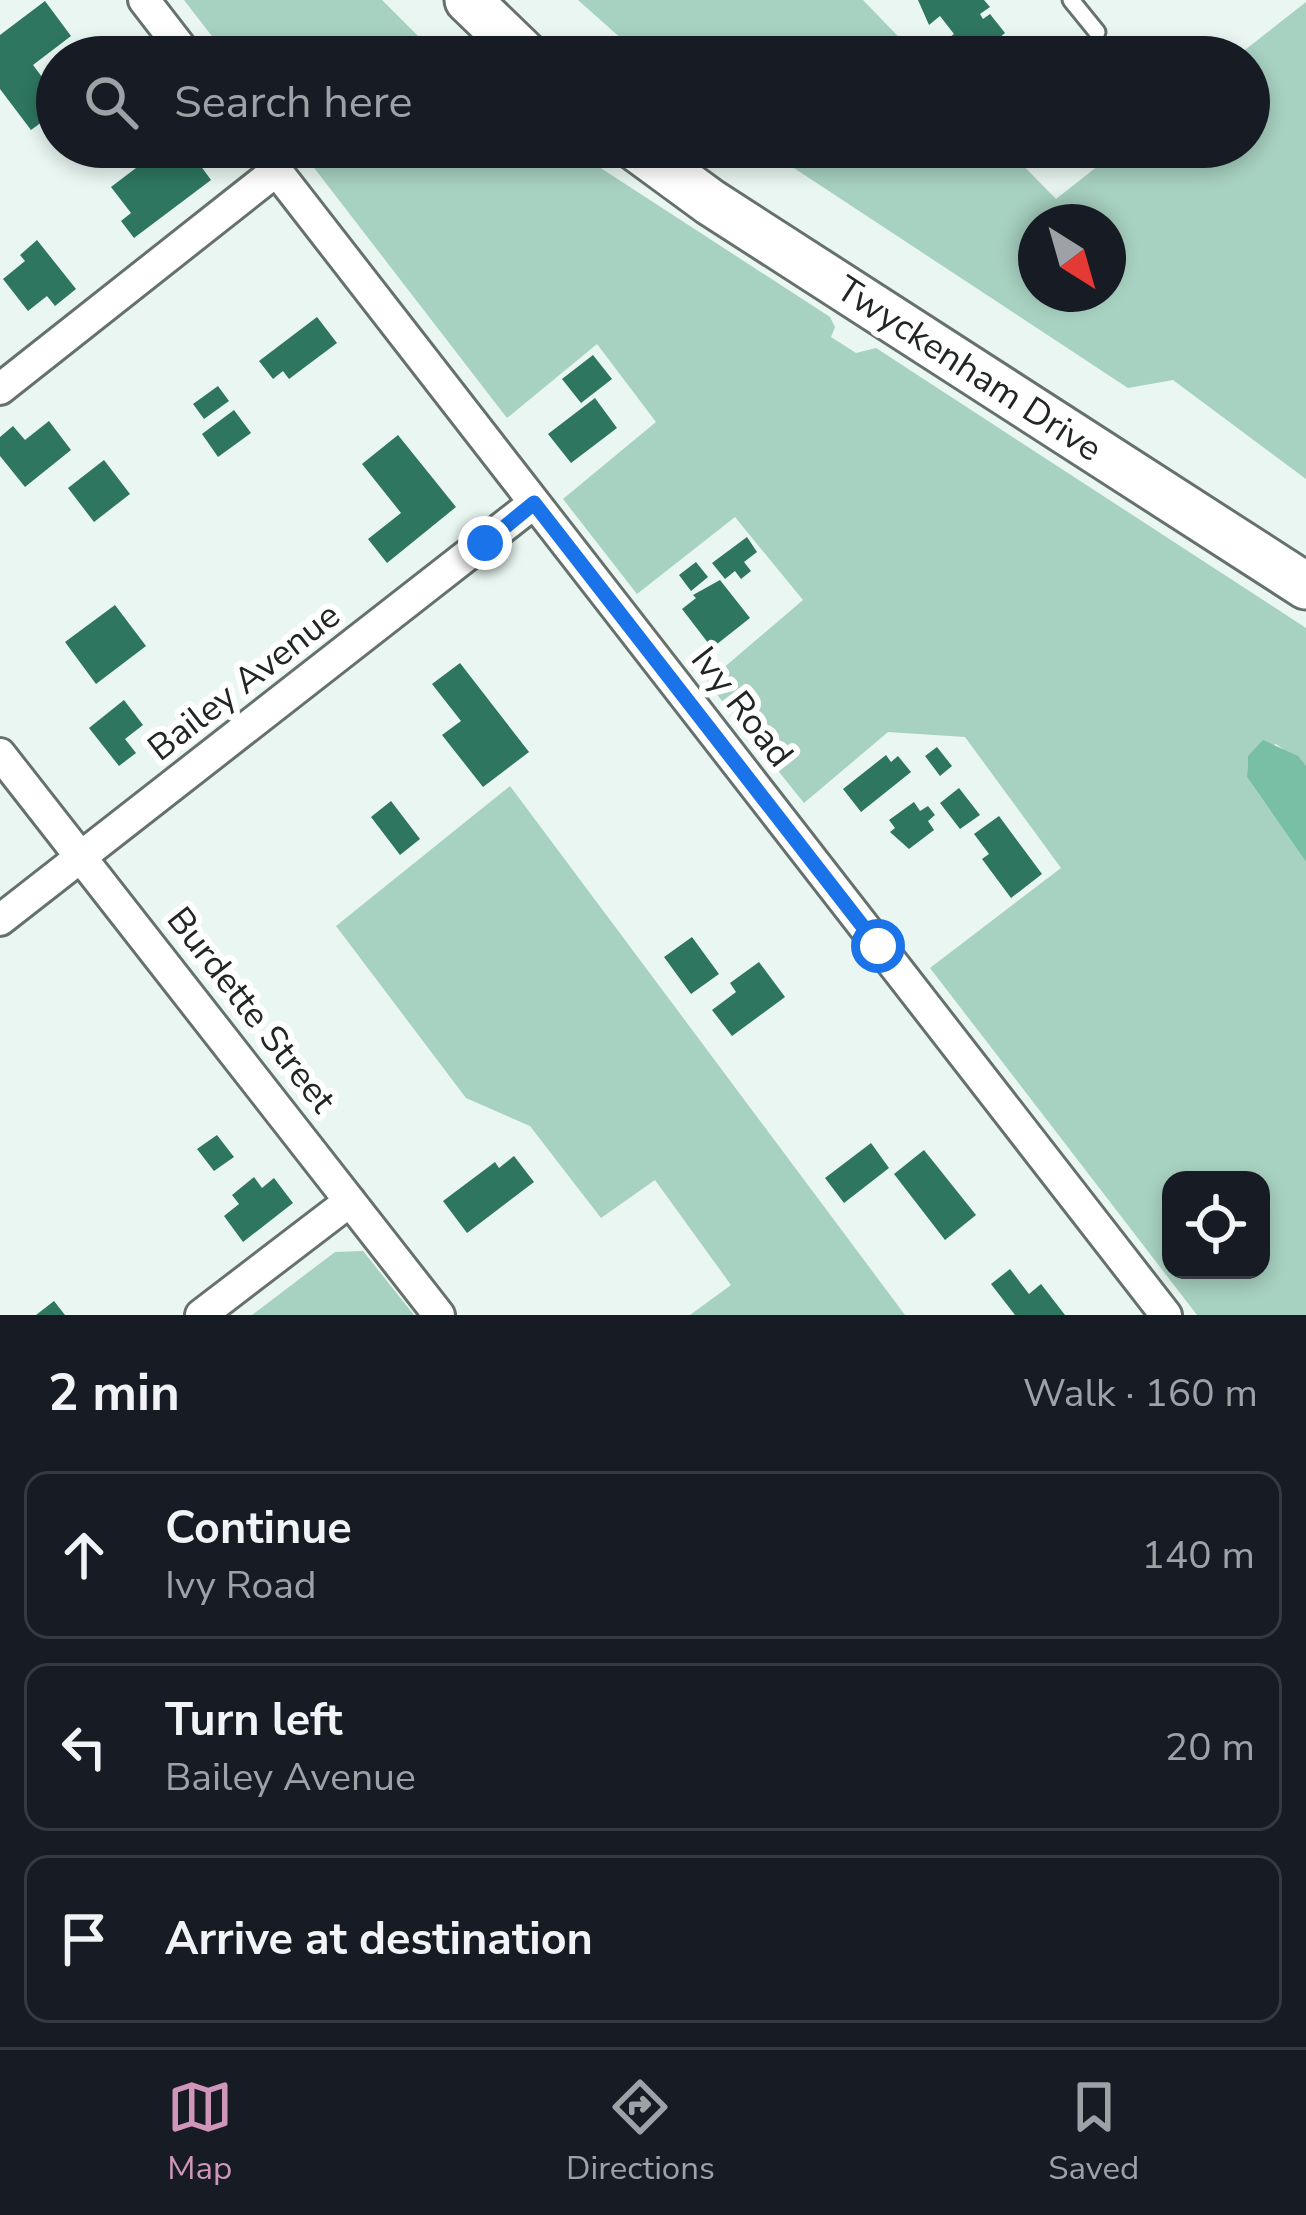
<!DOCTYPE html>
<html lang="en">
<head>
<meta charset="utf-8">
<style>
  :root { --surface:#171b24; --page:#20242c; --text:#f1f3f6; --muted:#9ea1a6; --line:#363941; --accent:#cf95ba }
  body { margin:0; font-family:"Nunito Sans",sans-serif; background:var(--page); color:var(--text) }
  .controls { position:absolute; right:36px; bottom:36px; display:grid; overflow:hidden; border-radius:24px; box-shadow:0 6px 18px #0003 }
  .controls button { width:108px; height:108px; display:grid; place-items:center; padding:0; border:0; border-bottom:3px solid var(--line); background:var(--surface); color:var(--text); font:60px sans-serif }
  .compass { position:absolute; left:1018px; top:204px; width:108px; height:108px; border-radius:50%; background:var(--surface); box-shadow:0 6px 18px #0003; rotate:143deg }
  .stop { position:absolute; width:36px; height:36px; margin:-27px; border:9px solid #1a73e8; border-radius:50%; background:#fff }
  .stop.end { background:#1a73e8; border-color:#fff; box-shadow:0 3px 12px #0008 }
  .list { margin:0; padding:0; list-style:none }
  h2 { display:flex; justify-content:space-between; align-items:center; height:156px; margin:0; padding:0 48px; font-size:51px }
  h2 small { font-size:39px; font-weight:400; color:var(--muted) }
  .list li { display:grid; grid-template-columns:78px 1fr auto; gap:36px; align-items:center; box-sizing:border-box; height:168px; margin:0 24px 24px; padding:0 24px; border:3px solid var(--line); border-radius:24px }
  .list b { display:block; font-size:45px; white-space:nowrap }
  .list p { margin:0; font-size:39px; white-space:nowrap; color:var(--muted) }
  .list em { font-size:39px; font-style:normal; color:var(--muted) }
  .icon { flex:none; width:66px; height:66px; fill:none; stroke:currentColor; stroke-width:2; stroke-linecap:round; stroke-linejoin:round }
  .map { position:relative; flex:none; width:1306px; height:1315px; overflow:hidden }
  .search { position:absolute; background:var(--surface); box-shadow:0 6px 18px #0003; left:36px; right:36px; top:36px; height:132px; display:flex; align-items:center; gap:30px; box-sizing:border-box; padding:0 42px; border-radius:66px; color:var(--muted); font-size:45px }
  .sheet { height:732px; background:var(--surface) }
  nav { display:flex; justify-content:space-around; align-items:center; box-sizing:border-box; height:168px; border-top:3px solid var(--line); background:var(--surface); font-size:33px; color:var(--muted) }
  nav a { display:grid; justify-items:center; gap:6px }
  nav .on { color:var(--accent) }
  .map>svg:first-child { display:block }
  .green { fill:#a7d1c1; fill-rule:evenodd }
  .water { fill:#78bfa6 }
  .building { fill:#2e7660 }
  .lines { fill:none; stroke-linecap:round; stroke-linejoin:round }
  .lane-casing { stroke:#66716c; stroke-width:21 }
  .street-casing { stroke:#66716c; stroke-width:36 }
  .secondary-casing { stroke:#66716c; stroke-width:51 }
  .lane { stroke:#fff; stroke-width:15 }
  .street { stroke:#fff; stroke-width:30 }
  .secondary { stroke:#fff; stroke-width:45 }
  .route { stroke:#1a73e8; stroke-width:15 }
  .labels { text-anchor:middle; dominant-baseline:central; stroke-width:12; stroke-linejoin:round; paint-order:stroke }
  .street-label { font-size:36px; fill:#212523; stroke:#fff }
</style>
</head>
<body>
<div class="map">
<svg width="1306" height="1315" viewBox="0 0 1306 1315">
  <rect width="100%" height="100%" fill="#e9f6f1"/>
  <path class="green" d="M184,0H382L439,57H228Z
    M578,0H863L918,57H642Z
    M1306,2V479L1173,380L1128,388L762,147H1005L1056,199L1122,147H1249V57H1236ZM1036,222H1108V294H1036Z
    M298,147L576,152L830,317L835,327L831,337L856,353L876,348L1306,628V766L1276,744L1248,756L1247,777L1306,862V1315H1197L930,968L1061,868L965,737L888,732L804,803L707,682L803,600L735,517L637,594L563,499L656,422L597,344L507,418ZM1171,1180H1261V1270H1171Z
    M510,786L905,1315H690L731,1285L655,1180L601,1218L530,1126L466,1098L336,926Z
    M363,1251L414,1315H252L335,1252Z"/>
  <path class="water" d="M1263,740L1298,756L1306,766V862L1247,777L1248,756Z"/>
  <path class="building" d="M918,0H984L990,7L980,14L983,19L990,14L1005,33L999,38L1007,49L1013,44L1023,57H957L945,41L954,34L940,16L929,25Z
    M45,1L71,36L33,65L57,97V111L31,130L0,89V35Z
    M1137,39L1142,45L1147,40L1161,57H1121Z
    M146,147H187L211,180L134,238L121,221L131,213L111,187L136,168L130,159Z
    M1037,147H1066L1049,161Z
    M37,240L76,289L55,306L47,296L28,311L3,279L25,261L20,255Z
    M317,317L337,343L289,379L283,371L273,379L259,361Z
    M593,355L612,379L581,403L562,379Z
    M218,386L229,401L204,419L193,404Z
    M595,398L617,428L571,463L548,434Z
    M234,410L251,433L218,457L202,434Z
    M49,421L71,450L25,487L0,456V437L13,426L25,440Z
    M398,435L456,507L387,563L368,539L401,513L362,464Z
    M104,460L130,494L94,522L68,488Z
    M747,537L757,552L744,562L751,571L741,579L735,571L725,579L712,563Z
    M696,562L708,577L691,591L679,575Z
    M720,580L750,618L712,648L682,609L696,598L693,595Z
    M115,605L146,646L96,684L65,642Z
    M460,663L529,752L483,787L442,735L461,721L432,684Z
    M124,700L143,725L125,739L136,753L119,766L89,728Z
    M937,747L952,766L940,776L925,756Z
    M886,755L891,762L898,756L911,772L861,812L843,789Z
    M959,788L980,815L960,829L940,803Z
    M391,801L420,839L400,855L371,817Z
    M914,802L920,811L928,806L935,815L928,821L934,830L909,849L890,832L895,828L889,820Z
    M999,816L1042,874L1011,898L982,859L989,854L974,834Z
    M692,937L719,974L691,994L664,957Z
    M759,962L785,997L732,1036L712,1010L736,992L730,983Z
    M217,1135L234,1157L214,1171L197,1149Z
    M871,1143L889,1168L844,1203L825,1178Z
    M924,1150L976,1215L945,1240L894,1174Z
    M514,1156L534,1182L467,1233L443,1201L495,1162L499,1168Z
    M254,1177L262,1188L274,1178L293,1203L243,1242L224,1216L239,1204L232,1195Z
    M1010,1269L1029,1294L1041,1284L1065,1315H1015L991,1284Z
    M54,1301L65,1315H36Z"/>
  <g class="lines">
    <g class="lane-casing">
      <path id="lane" d="M1071,0L1097,32"/>
    </g>
    <g class="street-casing">
      <path id="street" d="M144,0L188,57
        M258,147L1166,1315
        M0,389L276,171
        M0,754L439,1315
        M0,920L534,503
        M201,1315L350,1201"/>
    </g>
    <g class="secondary-casing">
      <path id="secondary" d="M468,0L527,57
        M635,147L710,202L1306,586"/>
    </g>
    <use href="#lane" class="lane"/>
    <use href="#street" class="street"/>
    <use href="#secondary" class="secondary"/>
  </g>
  <g class="lines">
    <path class="route" d="M485,543L534,503L878,946"/>
  </g>
  <g class="labels">
    <g class="street-label">
      <text transform="translate(969 369) rotate(33)">Twyckenham Drive</text>
      <text transform="translate(244 682) rotate(-38)">Bailey Avenue</text>
      <text transform="translate(742 707) rotate(52)">Ivy Road</text>
      <text transform="translate(251 1010) rotate(52)">Burdette Street</text>
    </g>
  </g>
</svg>
<div class="controls">
<button><svg class="icon" aria-label="locate" viewBox="0 0 24 24"><circle cx="12" cy="12" r="6"/><path d="M12 2v4M12 18v4M2 12h4M18 12h4"/></svg></button>
</div>
<svg class="compass" viewBox="-18 -18 36 36"><path d="M0-13l5 13h-10z" fill="#e53935"/><path d="M0 13l5-13h-10z" fill="#9ea1a6"/></svg>
<div class="stop" style="left:878px;top:946px"></div>
<div class="stop end" style="left:485px;top:543px"></div>
<div class="search"><svg class="icon" aria-label="search" viewBox="0 0 24 24"><circle cx="10" cy="10" r="6"/><path d="M15 15l6 6"/></svg>Search here</div>
</div>
<section class="sheet">
<h2>2 min<small>Walk · 160 m</small></h2>
<ul class="list">
<li><svg class="icon" aria-label="ahead" viewBox="0 0 24 24"><path d="M12 20V5M6 11l6-6 6 6"/></svg><div><b>Continue</b><p>Ivy Road</p></div><em>140 m</em></li>
<li><svg class="icon" aria-label="left" viewBox="0 0 24 24"><path d="M17 20v-9H6M10 6l-5 5 5 5"/></svg><div><b>Turn left</b><p>Bailey Avenue</p></div><em>20 m</em></li>
<li><svg class="icon" aria-label="arrive" viewBox="0 0 24 24"><path d="M6 21V4h12l-3 4 3 4H6"/></svg><div><b>Arrive at destination</b></div></li>
</ul>
</section>
<nav>
<a class="on"><svg class="icon" aria-label="map" viewBox="0 0 24 24"><path d="M3 6l6-2 6 2 6-2v14l-6 2-6-2-6 2zM9 4v14M15 6v14"/></svg>Map</a>
<a><svg class="icon" aria-label="directions" viewBox="0 0 24 24"><path d="M12 3l9 9-9 9-9-9zM9 14v-3h6M13 9l2 2-2 2"/></svg>Directions</a>
<a><svg class="icon" aria-label="saved" viewBox="0 0 24 24"><path d="M7 4h10v16l-5-4-5 4z"/></svg>Saved</a>
</nav>
</body>
</html>
